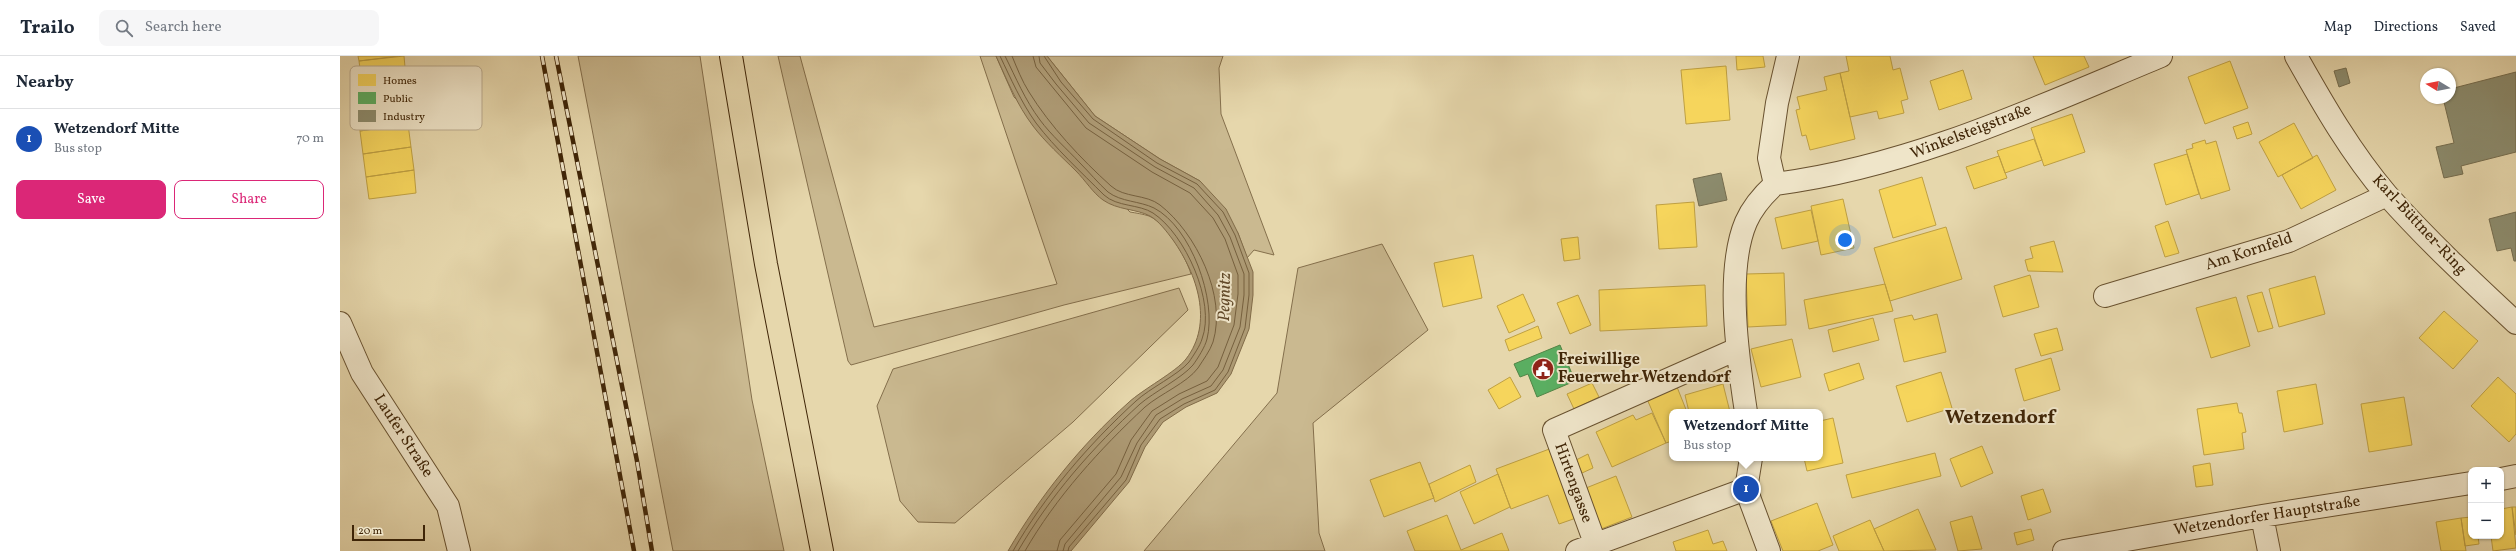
<!DOCTYPE html>
<html lang="en">
<head>
<meta charset="utf-8">
<style>
  :root { --surface:#fff; --page:#f6f6f7; --text:#1f2937; --muted:#747a83; --line:#e0e1e3; --accent:#db2777 }
  body { margin:0; font-family:Vollkorn,serif; background:var(--page); color:var(--text) }
  .controls { position:absolute; right:12px; bottom:12px; display:grid; overflow:hidden; border-radius:8px; box-shadow:0 1px 3px #0004 }
  .controls button { width:36px; height:36px; display:grid; place-items:center; padding:0; border:0; border-bottom:1px solid var(--line); background:var(--surface); color:var(--text); font:20px sans-serif }
  .compass { position:absolute; left:2080px; top:12px; width:36px; height:36px; border-radius:50%; background:var(--surface); box-shadow:0 1px 3px #0004; rotate:280deg }
  .scale { position:absolute; left:12px; bottom:10px; width:73px; box-sizing:border-box; padding-left:4px; border:2px solid #3f2507; border-top:0; font-size:11px; line-height:14px; white-space:nowrap; color:#3f2507; -webkit-text-stroke:3px #efe5c9; paint-order:stroke }
  .you { position:absolute; left:1505px; top:184px; width:14px; height:14px; margin:-10px; border:3px solid #fff; border-radius:50%; background:#1a73e8; box-shadow:0 0 0 6px #1a73e833 }
  .badge { display:grid; place-items:center; width:26px; height:26px; border-radius:50%; background:var(--accent); color:#fff; font-size:13px; font-weight:700 }
  .pin { position:absolute; translate:-50% -50%; border:2px solid #fff; box-shadow:0 1px 4px #0006 }
  .popup { position:absolute; left:1329px; top:353px; width:154px; height:52px; box-sizing:border-box; display:grid; place-content:center; border-radius:8px; background:var(--surface); filter:drop-shadow(0 1px 3px #0005); font-size:13px; white-space:nowrap; color:var(--muted) }
  .popup b { font-size:15px; color:var(--text) }
  .popup::after { content:''; position:absolute; left:50%; top:100%; margin-left:-8px; border:8px solid transparent; border-top-color:var(--surface) }
  .list { margin:0; padding:0; list-style:none }
  h2 { display:flex; justify-content:space-between; align-items:center; height:52px; margin:0; padding:0 16px; font-size:17px }
  h2 small { font-size:13px; font-weight:400; color:var(--muted) }
  .list li { display:grid; grid-template-columns:26px 1fr auto; gap:12px; align-items:center; box-sizing:border-box; height:60px; padding:0 16px; border-top:1px solid var(--line) }
  .list b { display:block; font-size:15px; white-space:nowrap }
  .list p { margin:0; font-size:13px; white-space:nowrap; color:var(--muted) }
  .list em { font-size:13px; font-style:normal; color:var(--muted) }
  .actions { display:flex; gap:8px; padding:12px 16px }
  .actions a { flex:1; padding:9px 0; border:1px solid var(--accent); border-radius:8px; text-align:center; font-size:14px; color:var(--accent) }
  .actions .main { background:var(--accent); color:#fff }
  .icon { flex:none; width:22px; height:22px; fill:none; stroke:currentColor; stroke-width:2; stroke-linecap:round; stroke-linejoin:round }
  .map { position:relative; flex:none; width:2176px; height:495px; overflow:hidden }
  header { display:flex; align-items:center; gap:24px; box-sizing:border-box; height:56px; padding:0 20px; background:var(--surface); border-bottom:1px solid var(--line) }
  header strong { font-size:19px }
  nav { display:flex; gap:22px; margin-inline-start:auto; font-size:14px }
  .search { width:280px; height:36px; background:var(--page); display:flex; align-items:center; gap:10px; box-sizing:border-box; padding:0 14px; border-radius:8px; color:var(--muted); font-size:15px }
  main { display:flex }
  aside { flex:1; background:var(--surface) }
  .map>svg:first-child { display:block }
  .green { fill:#cab990; stroke:#846f4c }
  .water { fill:#ad9a74; stroke:#816b48 }
  .homes { fill:#f6d55c; stroke:#bfa042 }
  .public { fill:#5aae61; stroke:#528546 }
  .industry { fill:#8c8c6e; stroke:#756d4f }
  .lines { fill:none; stroke-linecap:round; stroke-linejoin:round }
  .shore { stroke:#76603e; stroke-width:1 }
  .minor-casing { stroke:#695230; stroke-width:24 }
  .major-casing { stroke:#3f2507; stroke-width:24 }
  .minor { stroke:#efe5c9; stroke-width:22 }
  .major { stroke:#e6d7ac; stroke-width:22 }
  .rail-casing { stroke:#3f2507; stroke-width:4.5 }
  .rail { stroke:#efe5c9; stroke-width:3; stroke-dasharray:9; stroke-linecap:butt }
  .labels { text-anchor:middle; dominant-baseline:central; stroke-width:4; stroke-linejoin:round; paint-order:stroke }
  .street-label { font-size:16px; fill:#3f2507; stroke:#efe5c9 }
  .poi-label { font-size:16px; font-weight:bold; fill:#3f2507; stroke:#efe5c9; text-anchor:start }
  .water-label { font-size:17px; font-style:italic; fill:#604828; stroke:#efe5c9 }
  .district-label { font-size:20px; font-weight:bold; fill:#3f2507; stroke:#efe5c9 }
  .key { fill:#efe5c9; stroke:#baab8f; stroke-width:1 }
  .key-label { font-size:11px; fill:#3f2507 }
</style>
</head>
<body>
<header>
<strong>Trailo</strong>
<div class="search"><svg class="icon" aria-label="search" viewBox="0 0 24 24"><circle cx="10" cy="10" r="6"/><path d="M15 15l6 6"/></svg>Search here</div>
<nav><a>Map</a><a>Directions</a><a>Saved</a></nav>
</header>
<main>
<aside>
<h2>Nearby<small></small></h2>
<ul class="list">
<li><span class="badge" style="background:#1a4fb4">1</span><div><b>Wetzendorf Mitte</b><p>Bus stop</p></div><em>70 m</em></li>
</ul>
<div class="actions"><a class="main">Save</a><a>Share</a></div>
</aside>
<div class="map">
<svg width="2176" height="495" viewBox="0 0 2176 495">
  <rect width="100%" height="100%" fill="#e6d7ac"/>
  <filter id="stains"><feTurbulence type="fractalNoise" baseFrequency=".005" numOctaves="4"/><feColorMatrix values="0 0 0 0 .2 0 0 0 0 .09 0 0 0 0 .02 0 0 0 .5 -.17"/></filter>
  <radialGradient id="worn" r=".72"><stop offset=".6" stop-color="#630" stop-opacity="0"/><stop offset="1" stop-color="#630" stop-opacity=".3"/></radialGradient>
  <path class="green" d="M238,0H360L412,344L444,495H333Z
    M438,0H460L534,271L717,228L640,0H656L674,41L790,156C796,157 803,158 809,160C826,167 846,201 851,218L724,249L511,309L508,305Z
    M707,0H883L879,12L881,58L934,199L914,194L907,202L898,177L860,125L820,103L755,60Z
    M1042,188L1088,274L973,367L979,477L985,495H804L937,337L958,212Z
    M839,232L848,254L733,366L615,467L578,466L560,445L537,350L553,313Z"/>
  <path class="water" d="M656,0H707L755,60L820,103L860,125L886,153L898,177L913,216V239L909,273L891,318L877,337L846,351L823,366L805,391L789,426L731,495H668C700,440 741,389 788,347C803,333 836,316 846,303C874,267 857,218 833,184C827,176 819,165 810,160C797,153 777,154 763,144C753,137 745,124 736,115C722,101 705,86 693,70C677,49 667,24 656,0Z"/>
  <path class="homes" d="M18,0H58L19,5Z
    M64,0L66,22L22,28L19,5Z
    M1396,0H1423L1425,11L1397,14Z
    M1506,0H1550L1553,14L1560,12L1568,43L1561,45L1564,57L1539,63L1537,55L1510,61L1500,17L1509,15Z
    M1693,0H1744L1749,11L1705,29Z
    M1890,5L1908,52L1865,68L1848,21Z
    M1386,10L1390,64L1346,68L1341,14Z
    M1623,14L1632,43L1599,54L1590,25Z
    M1500,17L1515,83L1470,94L1466,79L1462,80L1456,54L1460,53L1457,41L1487,34L1484,21Z
    M66,22L70,45L25,51L22,28Z
    M65,45L68,68L20,75L17,52Z
    M1732,58L1745,96L1704,110L1691,72Z
    M1908,66L1912,78L1897,83L1893,71Z
    M1954,67L1973,102L1938,121L1919,86Z
    M68,68L71,91L23,98L20,75Z
    M1694,83L1702,104L1665,117L1657,95Z
    M1865,84L1866,88L1876,85L1890,134L1861,143L1846,94L1853,92L1852,88Z
    M71,91L74,114L26,121L23,98Z
    M1847,98L1859,138L1826,149L1814,108Z
    M1977,99L1996,134L1961,153L1942,119Z
    M1659,100L1667,122L1634,133L1626,111Z
    M74,114L76,137L29,143L26,121Z
    M1582,121L1596,169L1553,182L1539,134Z
    M1503,143L1514,192L1481,199L1471,150Z
    M1354,146L1357,191L1319,193L1316,149Z
    M1471,154L1478,185L1442,193L1435,162Z
    M1828,165L1839,197L1825,201L1815,170Z
    M1606,171L1622,223L1550,245L1534,192Z
    M1238,181L1240,203L1224,205L1221,183Z
    M1714,185L1723,216L1688,215L1685,204L1693,202L1690,191Z
    M1133,199L1142,242L1103,251L1094,207Z
    M1444,217L1446,269L1408,271L1406,218Z
    M1690,219L1699,251L1663,261L1654,230Z
    M1975,220L1985,258L1939,271L1929,233Z
    M1545,228L1553,255L1469,273L1464,244Z
    M1365,229L1367,270L1260,275L1259,234Z
    M1922,236L1933,272L1918,276L1907,240Z
    M1183,238L1195,265L1169,277L1157,250Z
    M1238,239L1251,269L1230,278L1217,247Z
    M1896,241L1910,290L1871,302L1856,252Z
    M2104,255L2138,285L2113,313L2079,282Z
    M1597,258L1606,296L1564,306L1554,263L1572,259L1574,264Z
    M1533,262L1539,284L1493,296L1488,274Z
    M1198,270L1202,282L1169,295L1165,284Z
    M1717,272L1723,294L1701,300L1694,278Z
    M1452,283L1461,321L1421,331L1411,293Z
    M1711,302L1720,334L1684,345L1675,313Z
    M1519,307L1524,323L1489,335L1484,318Z
    M1601,316L1612,352L1567,366L1556,330Z
    M1170,321L1181,341L1159,353L1148,334Z
    M2158,321L2176,338V378L2169,386L2131,350Z
    M1252,327L1259,341L1234,353L1227,338Z
    M1383,328L1390,356H1349L1345,339Z
    M1976,328L1983,368L1944,376L1937,335Z
    M1337,331L1347,356H1332V385L1326,387L1307,343Z
    M2064,341L2072,389L2029,396L2021,348Z
    M1897,347L1899,357H1902L1906,376L1902,377L1904,393L1864,399L1857,353Z
    M1312,357L1326,387L1272,411L1256,376L1293,359L1296,364Z
    M1493,362L1503,407L1467,415L1464,402H1480V365Z
    M1642,390L1653,417L1621,431L1610,403Z
    M1212,392L1239,461L1219,468L1208,439L1171,453L1156,413Z
    M1595,397L1601,420L1512,442L1506,419Z
    M1248,398L1253,412L1242,417L1236,404Z
    M1080,406L1094,442L1044,461L1030,424Z
    M1870,407L1873,429L1856,431L1853,410Z
    M1130,409L1136,426L1095,446L1089,428Z
    M1158,418L1170,451L1134,468L1120,436Z
    M1276,420L1292,461L1261,473L1246,432Z
    M1703,433L1711,456L1688,464L1681,440Z
    M1477,447L1493,489L1478,495H1443L1431,465Z
    M2172,451H2176V479Z
    M2172,451L2176,492L2153,495L2151,480H2161V453Z
    M1578,453L1596,494L1544,495L1534,473Z
    M1107,459L1121,494L1162,477L1169,495H1075L1067,475Z
    M1632,460L1642,493L1618,495L1610,466Z
    M2131,461V480H2138L2139,488L2125,490L2121,462Z
    M2121,462L2126,495H2101L2096,466Z
    M1530,464L1544,495H1499L1493,480Z
    M1691,473L1694,484L1677,489L1674,477Z
    M1368,474L1373,488L1383,485L1387,495H1336L1333,486Z
    M2138,480H2151V481L2139,482Z"/>
  <path class="public" d="M1220,289L1235,325L1197,341L1188,318L1180,321L1174,308Z"/>
  <path class="industry" d="M2006,12L2010,27L1999,31L1994,15Z
    M2176,16V96L2121,110L2123,118L2104,122L2096,91L2114,87L2103,42H2110V33Z
    M1381,117L1387,144L1359,150L1353,123Z
    M2176,156V205H2174L2171,192L2157,195L2149,163Z"/>
  <g class="lines">
    <path class="shore" d="M660,0C671,23 681,46 696,67C715,92 741,116 764,139C777,151 799,148 813,157C845,178 876,246 862,283C860,290 853,300 849,306C838,319 810,332 796,345C748,389 705,439 673,495
      M665,0C676,22 685,44 700,64C711,79 727,93 740,107C749,116 758,127 768,136C781,146 800,145 814,152C851,171 877,244 867,283C865,291 858,302 853,309C842,322 814,336 800,348C753,391 710,440 678,495
      M672,0C677,12 682,25 689,36C710,70 741,103 771,130C784,142 806,138 820,149C856,177 887,240 873,286C870,295 863,304 858,312C847,327 820,338 805,351C760,393 716,441 685,495
      M693,0L696,11L746,72L812,116L850,137L873,162L885,183L898,219V238L894,269L878,311L867,325L839,338L812,355L791,384L776,418L720,484L717,495
      M699,0L700,7L716,28L749,67L815,111L854,132L878,159L890,181L904,218V239L900,271L883,314L871,330L842,343L816,359L797,387L781,421L725,488L723,495
      M704,0L721,26L753,63L817,107L857,128L883,156L895,179L909,217V239L905,272L888,316L875,334L844,348L820,363L801,389L786,424L729,491L728,495"/>
    <g class="minor-casing">
      <path id="minor" d="M1956,0C1983,48 2011,97 2047,139C2087,184 2132,226 2176,267
        M1435,128C1570,111 1696,52 1821,0
        M1435,128L1429,102L1437,47L1448,0
        M1765,240L1949,185L2047,139
        M0,267L22,317L108,450L119,495
        M1406,356C1398,304 1385,215 1406,166C1412,152 1423,139 1435,128
        M1411,402L1406,433L1429,495
        M2161,423L2176,420
        M1922,460L1929,495
        M1255,487L1214,374L1397,293
        M1237,495L1406,433
        M1724,495L1922,460L2131,427"/>
    </g>
    <g class="major-casing">
      <path id="major" d="M391,0L426,208L482,495"/>
    </g>
    <use href="#minor" class="minor"/>
    <use href="#major" class="major"/>
    <g class="rail-casing">
      <path id="rail" d="M202,0L294,495
        M216,0L297,405L312,495"/>
    </g>
    <use href="#rail" class="rail"/>
  </g>
  <defs>
    <g id="civic-disc" transform="scale(1.15)"><circle r="9.5" fill="#8f2418" stroke="#efe5c9"/><path d="M-.6-6.5H3V-4.5H.6V-3L4-1V1h2V6H-6V1h2V-1L-.6-3ZM-1.2 2.5V6h2.4V2.5Z" fill="#fff"/></g>
  </defs>
  <g fill-rule="evenodd">
    <use href="#civic-disc" x="1203" y="313"/>
  </g>
  <g class="labels">
    <g class="street-label">
      <text transform="translate(1631 76) rotate(-21)">Winkelsteigstraße</text>
      <text transform="translate(2079 169) rotate(47)">Karl-Büttner-Ring</text>
      <text transform="translate(1909 196) rotate(-18)">Am Kornfeld</text>
      <text transform="translate(63 380) rotate(57)">Laufer Straße</text>
      <text transform="translate(1233 427) rotate(70)">Hirtengasse</text>
      <text transform="translate(1927 460) rotate(-9)">Wetzendorfer Hauptstraße</text>
    </g>
    <g class="poi-label">
      <text x="1218" y="304">Freiwillige<tspan x="1218" dy="18">Feuerwehr Wetzendorf</tspan></text>
    </g>
    <g class="water-label">
      <text transform="translate(885 241) rotate(-89)">Pegnitz</text>
    </g>
    <g class="district-label">
      <text x="1660" y="362">Wetzendorf</text>
    </g>
  </g>
  <rect x="10" y="10" width="132" height="64" rx="6" class="key"/>
  <rect x="18" y="18" width="18" height="12" fill="#f6d55c"/>
  <rect x="18" y="36" width="18" height="12" fill="#5aae61"/>
  <rect x="18" y="54" width="18" height="12" fill="#8c8c6e"/>
  <g class="key-label">
    <text x="43" y="28">Homes</text>
    <text x="43" y="46">Public</text>
    <text x="43" y="64">Industry</text>
  </g>
  <rect width="100%" height="100%" filter="url(#stains)"/>
  <rect width="100%" height="100%" fill="url(#worn)"/>
</svg>
<div class="controls">
<button>+</button>
<button>−</button>
</div>
<svg class="compass" viewBox="-18 -18 36 36"><path d="M0-13l5 13h-10z" fill="#e53935"/><path d="M0 13l5-13h-10z" fill="#747a83"/></svg>
<div class="scale">20 m</div>
<div class="you"></div>
<div class="pin badge" style="left:1406px;top:433px;background:#1a4fb4">1</div>
<div class="popup"><b>Wetzendorf Mitte</b>Bus stop</div>
</div>
</main>
</body>
</html>
